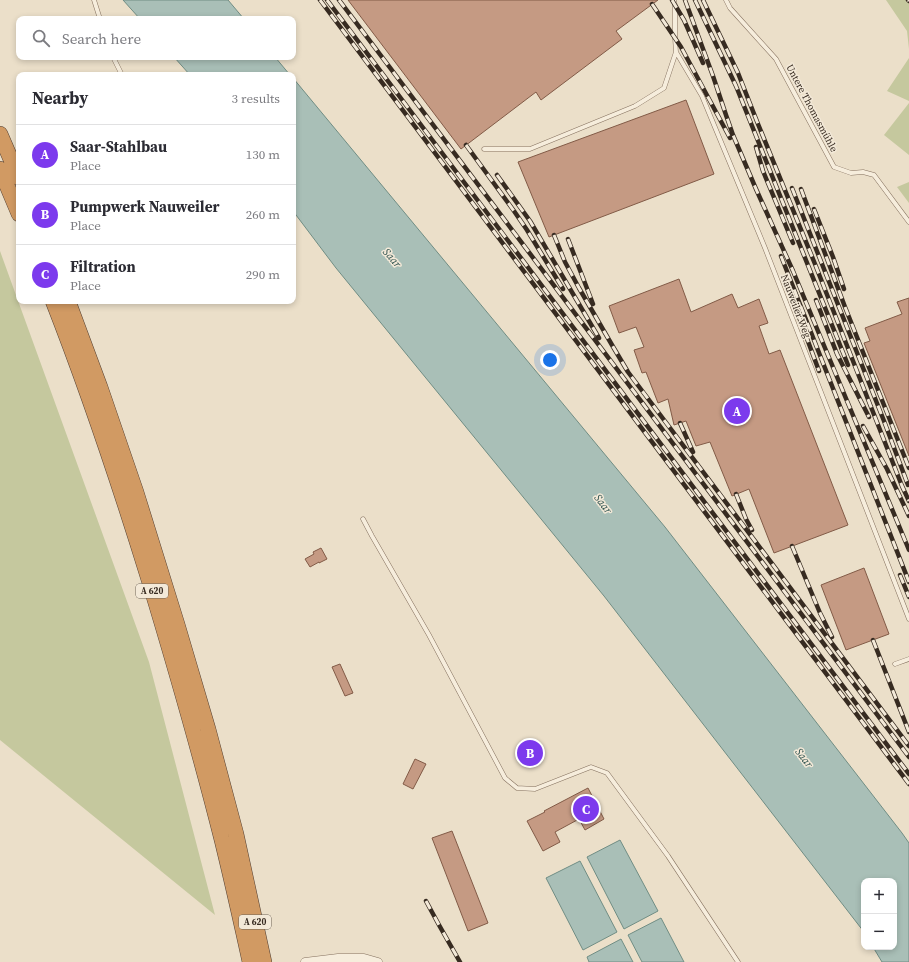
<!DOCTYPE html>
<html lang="en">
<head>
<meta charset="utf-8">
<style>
  :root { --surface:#fff; --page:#f2f2f3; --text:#2b2b33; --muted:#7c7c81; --line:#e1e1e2; --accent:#7c3aed }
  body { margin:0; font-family:"Source Serif 4",serif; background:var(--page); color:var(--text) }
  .controls { position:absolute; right:12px; bottom:12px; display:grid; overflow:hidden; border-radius:8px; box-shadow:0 2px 6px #0003 }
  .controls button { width:36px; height:36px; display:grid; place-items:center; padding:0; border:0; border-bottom:1px solid var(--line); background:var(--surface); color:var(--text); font:20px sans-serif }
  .you { position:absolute; left:550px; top:360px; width:14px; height:14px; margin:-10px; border:3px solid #fff; border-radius:50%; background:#1a73e8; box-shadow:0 0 0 6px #1a73e833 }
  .badge { display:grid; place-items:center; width:26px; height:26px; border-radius:50%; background:var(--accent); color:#fff; font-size:13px; font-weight:700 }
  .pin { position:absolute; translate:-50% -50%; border:2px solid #fff; box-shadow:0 1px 4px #0006 }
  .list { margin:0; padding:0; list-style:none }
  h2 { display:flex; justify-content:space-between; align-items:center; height:52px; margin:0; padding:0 16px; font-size:17px }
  h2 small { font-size:13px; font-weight:400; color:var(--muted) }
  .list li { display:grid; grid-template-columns:26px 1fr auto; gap:12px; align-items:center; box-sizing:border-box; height:60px; padding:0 16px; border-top:1px solid var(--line) }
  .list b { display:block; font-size:15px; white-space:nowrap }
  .list p { margin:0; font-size:13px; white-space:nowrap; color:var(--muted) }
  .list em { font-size:13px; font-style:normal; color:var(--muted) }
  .icon { flex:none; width:22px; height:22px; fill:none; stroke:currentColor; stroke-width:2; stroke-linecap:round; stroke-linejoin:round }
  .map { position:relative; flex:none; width:909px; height:962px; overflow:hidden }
  .search { position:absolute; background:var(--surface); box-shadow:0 2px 6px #0003; left:16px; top:16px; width:280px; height:44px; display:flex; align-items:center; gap:10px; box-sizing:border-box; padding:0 14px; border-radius:8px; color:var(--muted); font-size:15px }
  .panel { position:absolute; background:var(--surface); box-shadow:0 2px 6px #0003; left:16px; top:72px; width:280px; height:232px; border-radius:8px }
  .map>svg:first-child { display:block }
  .green { fill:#c5c89e }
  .water { fill:#a9bfb7; stroke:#708d84 }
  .building { fill:#c59a83; stroke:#825b47 }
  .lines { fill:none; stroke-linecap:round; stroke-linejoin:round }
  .lane-casing { stroke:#85715f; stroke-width:5 }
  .street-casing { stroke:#85715f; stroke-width:9 }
  .highway-casing { stroke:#544033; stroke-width:16 }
  .lane { stroke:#f6eddc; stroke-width:4 }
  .street { stroke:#f6eddc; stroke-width:8 }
  .highway { stroke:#d19a63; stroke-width:15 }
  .rail-casing { stroke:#372b21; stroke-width:4.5 }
  .rail { stroke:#f3e9d8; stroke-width:3; stroke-dasharray:9; stroke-linecap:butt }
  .labels { text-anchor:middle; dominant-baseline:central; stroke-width:3; stroke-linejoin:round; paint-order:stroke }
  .shield { fill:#f3e9d8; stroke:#6f6458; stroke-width:1 }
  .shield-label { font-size:9px; font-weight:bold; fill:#372b21 }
  .street-label { font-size:10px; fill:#372b21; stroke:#f3e9d8 }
  .water-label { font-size:11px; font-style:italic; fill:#325551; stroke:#f3e9d8 }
</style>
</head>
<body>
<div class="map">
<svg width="909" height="962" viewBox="0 0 909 962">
  <rect width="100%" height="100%" fill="#ebdfc9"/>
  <path class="green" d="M886,0H907L909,3V49L907,31Z
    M909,58V101L887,91Z
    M909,103V155L884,135Z
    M909,182V203L897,187Z
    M0,251L149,662L215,915L0,740Z"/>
  <path class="water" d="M123,0H228L244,19H140Z
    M174,57H275L290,75H190Z
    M293,78L665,527L902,833L909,843V962H882L873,947H894V881H864V932L604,596L336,268L293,211Z
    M620,840L658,911L624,929L587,857Z
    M580,861L617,932L583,950L546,878Z
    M661,918L684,962H642L628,935Z
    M621,939L633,962H589L587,957Z"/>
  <path class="building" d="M348,0H658L616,31L622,39L541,100L536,92L461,149Z
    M686,100L714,174L549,237L518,162Z
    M679,279L691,312L732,294L738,308L759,299L768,323L759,326L769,354L780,350L848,525L774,553L749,489L732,496L710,442L696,446L686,421L674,425L668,399L658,403L646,372L642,373L634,350L644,347L636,327L619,333L609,306Z
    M909,298V456L864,343L870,341L865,328L902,314L897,302Z
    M321,548L327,559L319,563V562L310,567L305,559L314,554L313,552Z
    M864,568L889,634L846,650L821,585Z
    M340,664L353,693L345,696L332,667Z
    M520 756a10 10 0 1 1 20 0a10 10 0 1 1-20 0Z
    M415,759L426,764L413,789L403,784Z
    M588,788L604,819L585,830L579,819L555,832L560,842L543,851L527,821L545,812L544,811Z
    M452,831L488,923L468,931L432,838Z"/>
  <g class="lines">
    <g class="lane-casing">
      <path id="lane" d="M94,0L100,19
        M674,0L675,6V38L676,52L702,96L765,248L909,619
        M726,0L730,8L776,59L834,167L851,173L863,172L874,175L909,222
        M113,57L122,75
        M484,149H530L635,106L664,88L676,52
        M363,519L372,536L429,635L505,778L517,788L535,789L591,767L607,773L668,856L738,962
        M895,664L909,659"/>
    </g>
    <g class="street-casing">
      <path id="street" d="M305,962L338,958H364L378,962"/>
    </g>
    <g class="highway-casing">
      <path id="highway" d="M0,134L19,178
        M0,169L19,214
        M53,301C89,393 120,486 149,580C175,666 200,753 222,840C232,881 241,921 250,962
        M68,301L100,387L136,492L177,624L208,729L236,834L264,962"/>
    </g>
    <use href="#lane" class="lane"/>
    <use href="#street" class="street"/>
    <use href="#highway" class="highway"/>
    <g class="rail-casing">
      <path id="rail" d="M320,0L909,784
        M327,0L909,774
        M339,0L909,757
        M672,0L684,20L703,63
        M685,0L713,76L726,115L733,135L756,189L793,271L909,550
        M695,0L736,86L848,365
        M703,0L738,73L758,124L815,264L902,486L909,501
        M908,0L909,1
        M652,4L681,47L730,138
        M466,145L514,211L527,230L563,289
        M756,147L763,171L793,243
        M497,175L530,221L599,338
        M792,188L884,421L908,485
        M801,189L845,307L909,468
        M814,209L833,257L844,289
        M554,235L565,262L579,288L612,345L628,372L640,388L909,746
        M568,239L593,304
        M781,256L909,582
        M816,300L837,354L869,417
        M799,317L819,371
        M680,423L693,452
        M863,426L887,469L909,516
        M736,494L746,519L752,530
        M792,546L820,613L832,637
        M900,575L909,597
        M873,640L909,732
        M426,901L439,925L460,962"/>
    </g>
    <use href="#rail" class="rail"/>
  </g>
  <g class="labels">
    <g class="shield">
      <rect x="136" y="584" width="32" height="14" rx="3"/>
      <rect x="239" y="915" width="32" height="14" rx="3"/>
    </g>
    <g class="shield-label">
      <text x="152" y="591">A 620</text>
      <text x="255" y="922">A 620</text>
    </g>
    <g class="street-label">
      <text transform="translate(812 108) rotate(62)">Untere Thomasmühle</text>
      <text transform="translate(796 306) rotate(69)">Nauweiler Weg</text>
    </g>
    <g class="water-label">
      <text transform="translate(392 258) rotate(49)">Saar</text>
      <text transform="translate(603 504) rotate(52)">Saar</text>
      <text transform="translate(804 758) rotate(52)">Saar</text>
    </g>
  </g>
</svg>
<div class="controls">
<button>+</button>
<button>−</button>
</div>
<div class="you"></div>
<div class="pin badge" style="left:737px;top:411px">A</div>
<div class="pin badge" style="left:530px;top:753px">B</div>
<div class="pin badge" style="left:586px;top:809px">C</div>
<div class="search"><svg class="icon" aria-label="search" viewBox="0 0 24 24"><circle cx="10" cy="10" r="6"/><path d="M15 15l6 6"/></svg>Search here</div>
<section class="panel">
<h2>Nearby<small>3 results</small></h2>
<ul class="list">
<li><span class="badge">A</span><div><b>Saar-Stahlbau</b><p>Place</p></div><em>130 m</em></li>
<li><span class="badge">B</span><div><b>Pumpwerk Nauweiler</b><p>Place</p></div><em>260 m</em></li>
<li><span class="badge">C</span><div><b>Filtration</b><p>Place</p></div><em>290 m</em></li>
</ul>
</section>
</div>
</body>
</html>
